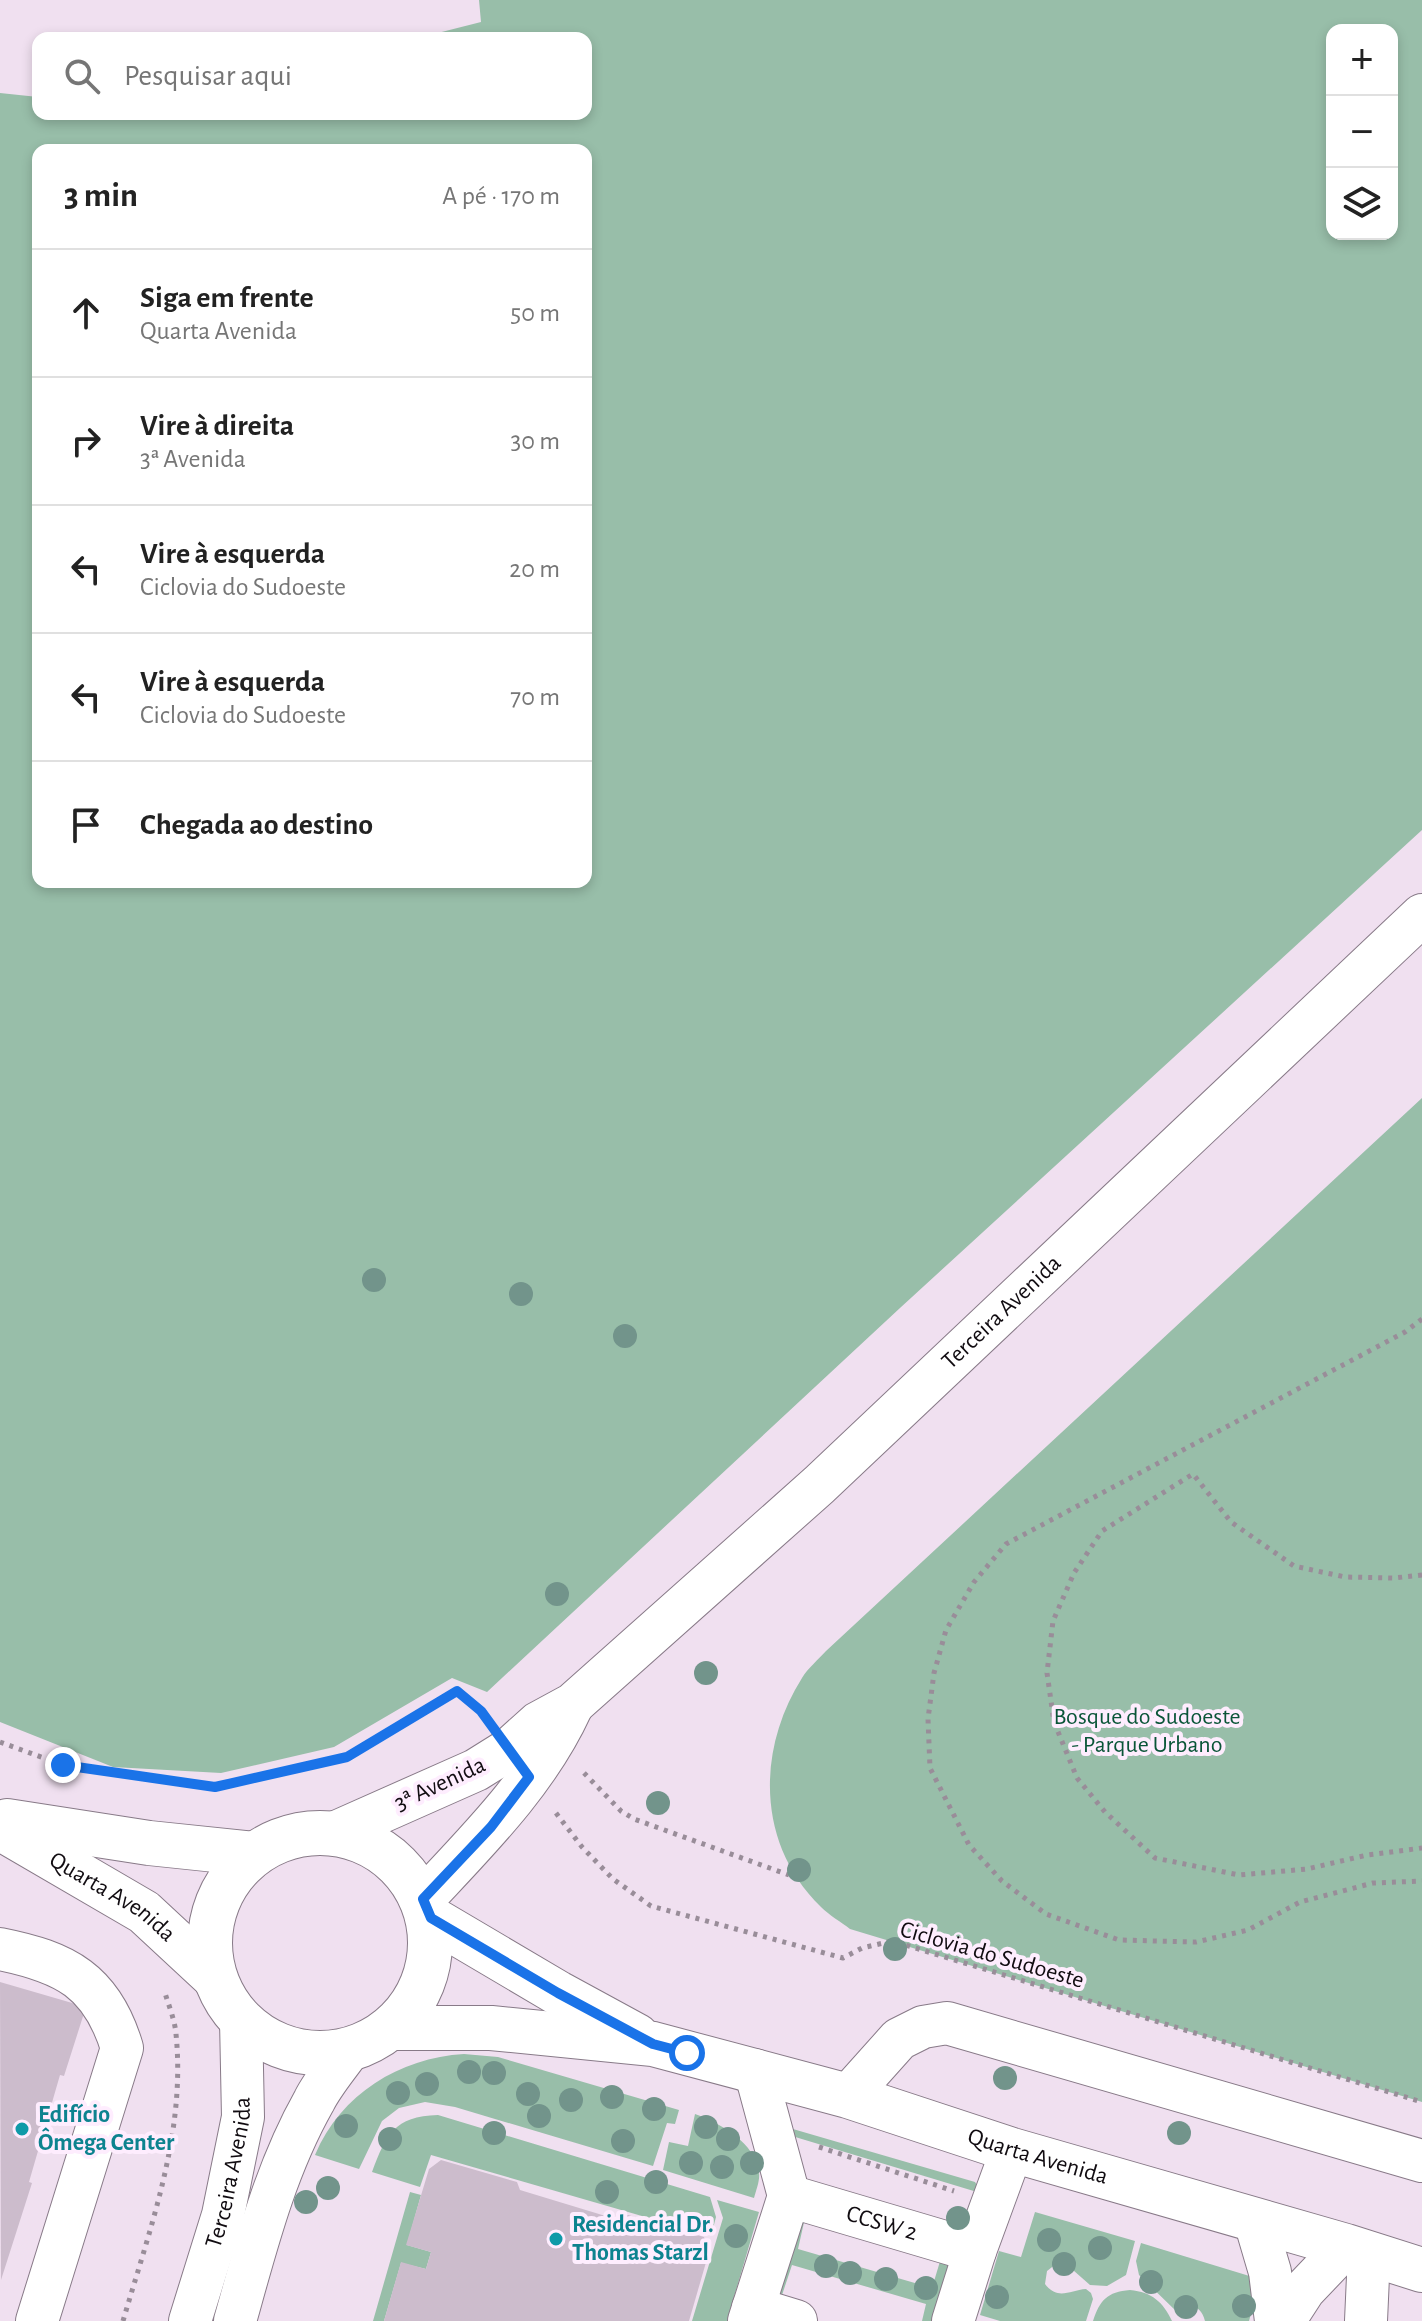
<!DOCTYPE html>
<html lang="pt">
<head>
<meta charset="utf-8">
<style>
  :root { --surface:#fff; --page:#f2f2f2; --text:#222; --muted:#767676; --line:#e0e0e0 }
  body { margin:0; font-family:"Alegreya Sans",sans-serif; background:var(--page); color:var(--text) }
  .controls { position:absolute; right:24px; top:24px; display:grid; overflow:hidden; border-radius:16px; box-shadow:0 4px 12px #0003 }
  .controls button { width:72px; height:72px; display:grid; place-items:center; padding:0; border:0; border-bottom:2px solid var(--line); background:var(--surface); color:var(--text); font:40px sans-serif }
  .stop { position:absolute; width:24px; height:24px; margin:-18px; border:6px solid #1a73e8; border-radius:50%; background:#fff }
  .stop.end { background:#1a73e8; border-color:#fff; box-shadow:0 2px 8px #0008 }
  .list { margin:0; padding:0; list-style:none }
  h2 { display:flex; justify-content:space-between; align-items:center; height:104px; margin:0; padding:0 32px; font-size:34px }
  h2 small { font-size:26px; font-weight:400; color:var(--muted) }
  .list li { display:grid; grid-template-columns:52px 1fr auto; gap:24px; align-items:center; box-sizing:border-box; height:128px; padding:0 32px; border-top:2px solid var(--line) }
  .list b { display:block; font-size:30px; white-space:nowrap }
  .list p { margin:0; font-size:26px; white-space:nowrap; color:var(--muted) }
  .list em { font-size:26px; font-style:normal; color:var(--muted) }
  .icon { flex:none; width:44px; height:44px; fill:none; stroke:currentColor; stroke-width:2; stroke-linecap:round; stroke-linejoin:round }
  .map { position:relative; flex:none; width:1422px; height:2321px; overflow:hidden }
  .search { position:absolute; background:var(--surface); box-shadow:0 4px 12px #0003; left:32px; top:32px; width:560px; height:88px; display:flex; align-items:center; gap:20px; box-sizing:border-box; padding:0 28px; border-radius:16px; color:var(--muted); font-size:30px }
  .panel { position:absolute; background:var(--surface); box-shadow:0 4px 12px #0003; left:32px; top:144px; width:560px; height:744px; border-radius:16px }
  .map>svg:first-child { display:block }
  .green { fill:#98bea9; fill-rule:evenodd }
  .building { fill:#ccbccc }
  .lines { fill:none; stroke-linecap:round; stroke-linejoin:round }
  .minor-casing { stroke:#887a88; stroke-width:44 }
  .major-casing { stroke:#887a88; stroke-width:46 }
  .path { stroke:#998d99; stroke-width:5; stroke-dasharray:4 6; stroke-linecap:butt }
  .minor { stroke:#fff; stroke-width:42 }
  .major { stroke:#fff; stroke-width:44 }
  .tree { fill:#72948b }
  .route { stroke:#1a73e8; stroke-width:10 }
  .culture-dot { fill:#0f9aa8; stroke:#feedfe; stroke-width:3 }
  .labels { text-anchor:middle; dominant-baseline:central; stroke-width:8; stroke-linejoin:round; paint-order:stroke }
  .street-label { font-size:24px; fill:#110c11; stroke:#feedfe }
  .park-label { font-size:24px; fill:#0a5538; stroke:#feedfe }
  .culture-label { font-size:24px; font-weight:bold; fill:#0d838f; stroke:#feedfe; text-anchor:start }
</style>
</head>
<body>
<div class="map">
<svg width="1422" height="2321" viewBox="0 0 1422 2321">
  <rect width="100%" height="100%" fill="#f0e0f0"/>
  <path class="green" d="M479,0H1422V830L900,1308L487,1692L452,1678L334,1747L221,1773L113,1767L0,1722V93L38,97V114H586V38H418L481,22ZM1332,30H1392V234H1332ZM38,150H586V882H38Z
    M1422,1098V2102L850,1929C841,1922 829,1915 821,1907C757,1845 756,1751 802,1678C808,1668 818,1660 826,1651Z
    M464,2054L498,2057L679,2110L675,2124L667,2123L653,2166L455,2107L425,2102L399,2108L382,2121L359,2169L315,2155C341,2094 399,2058 464,2054Z
    M695,2114C720,2123 756,2143 759,2173C760,2181 756,2190 754,2198L663,2170L669,2142L688,2146Z
    M438,2115L710,2197L716,2217L711,2236L431,2155L420,2187L372,2172C386,2135 394,2116 438,2115Z
    M786,2127L975,2182L978,2187L977,2192L782,2133Z
    M410,2192L421,2195L407,2245L431,2252L426,2269L401,2263L384,2321H373Z
    M717,2200L759,2212L727,2321H692L723,2218Z
    M1035,2212L1135,2241L1126,2275L1107,2286L1090,2285L1065,2263L1056,2264L1047,2271L1045,2284C1058,2301 1070,2290 1086,2289L1091,2293L1093,2299L1086,2321H1000L980,2315L999,2251L1021,2257Z
    M805,2218L798,2249L932,2288L941,2258L949,2265L937,2321H922L926,2304L792,2265L782,2295L778,2293L787,2226Z
    M1141,2243L1256,2278L1257,2292L1249,2321H1205C1201,2306 1190,2301 1177,2312L1139,2275L1136,2261Z
    M1130,2290C1152,2292 1163,2302 1172,2321H1093C1100,2300 1107,2292 1130,2290Z"/>
  <path class="building" d="M0,1982L86,2007L64,2076L60,2075L29,2182L32,2183L1,2280Z
    M441,2160L517,2182L520,2190L622,2221L623,2217L628,2215L704,2237L709,2252L689,2321H384L401,2262L426,2269L431,2252L406,2245L429,2169Z"/>
  <g class="lines">
    <g class="minor-casing">
      <g id="minor">
        <path id="s1" d="M334,1833L476,1770L508,1750L538,1723L573,1704L819,1485L1422,915"/>
        <path d="M423,1899C478,1840 537,1782 571,1708"/>
        <path d="M0,1949C65,1962 102,1981 122,2048L37,2321"/>
        <path d="M755,2070L789,2196"/>
        <path d="M848,2096L899,2039L923,2027L947,2023L1422,2161"/>
        <path d="M1255,2221L1270,2272L1276,2321"/>
        <path d="M753,2308L796,2321"/>
        <path id="s2" d="M190,2321L223,2215L243,2117L241,2020"/>
        <path d="M235,2321C256,2246 275,2170 314,2101C323,2083 337,2067 349,2050"/>
        <path id="s3" d="M749,2321L789,2196L975,2251"/>
        <path d="M953,2321L975,2251L1012,2150"/>
        <path d="M1284,2321L1304,2290L1346,2246"/>
        <path d="M1366,2321L1369,2254"/>
      </g>
    </g>
    <g class="major-casing">
      <g id="major">
        <path d="M7,1821L149,1843L254,1854"/>
        <path id="s4" d="M0,1828L144,1912L214,1977"/>
        <circle cx="320" cy="1943" r="110"/>
        <path d="M431,1918L558,1993L637,2036"/>
        <path id="s5" d="M391,2028H491L653,2044L848,2096L1012,2150L1346,2246L1422,2270"/>
      </g>
    </g>
    <path class="path" d="M1422,1319L1405,1332L1006,1544L974,1582L946,1630L934,1673L928,1719L930,1768L969,1845L1002,1881L1046,1914L1119,1940L1196,1942L1248,1930L1300,1902L1373,1883L1422,1881
      M1422,1575L1394,1578L1345,1577L1294,1566L1231,1522L1193,1474L1102,1531L1074,1573L1053,1621L1047,1673L1054,1722L1077,1778L1105,1812L1155,1858L1239,1875L1307,1869L1367,1855L1422,1848
      M0,1742L63,1765L215,1787L347,1757L457,1691L483,1715
      M584,1773L621,1811L634,1819L789,1875
      M556,1813L582,1847L613,1879L651,1906L843,1958L862,1948L892,1941L1422,2102
      M819,2147L954,2191
      M123,2321C150,2228 186,2133 176,2034C175,2021 169,2006 165,1993"/>
    <use href="#minor" class="minor"/>
    <use href="#major" class="major"/>
  </g>
  <g class="tree">
    <circle cx="374" cy="1280" r="12"/>
    <circle cx="521" cy="1294" r="12"/>
    <circle cx="625" cy="1336" r="12"/>
    <circle cx="557" cy="1594" r="12"/>
    <circle cx="706" cy="1673" r="12"/>
    <circle cx="658" cy="1803" r="12"/>
    <circle cx="799" cy="1870" r="12"/>
    <circle cx="895" cy="1949" r="12"/>
    <circle cx="469" cy="2072" r="12"/>
    <circle cx="494" cy="2073" r="12"/>
    <circle cx="1005" cy="2078" r="12"/>
    <circle cx="427" cy="2084" r="12"/>
    <circle cx="398" cy="2093" r="12"/>
    <circle cx="528" cy="2094" r="12"/>
    <circle cx="612" cy="2097" r="12"/>
    <circle cx="571" cy="2100" r="12"/>
    <circle cx="654" cy="2109" r="12"/>
    <circle cx="539" cy="2116" r="12"/>
    <circle cx="346" cy="2126" r="12"/>
    <circle cx="706" cy="2127" r="12"/>
    <circle cx="494" cy="2133" r="12"/>
    <circle cx="1179" cy="2133" r="12"/>
    <circle cx="390" cy="2139" r="12"/>
    <circle cx="728" cy="2139" r="12"/>
    <circle cx="623" cy="2141" r="12"/>
    <circle cx="691" cy="2163" r="12"/>
    <circle cx="752" cy="2163" r="12"/>
    <circle cx="722" cy="2167" r="12"/>
    <circle cx="656" cy="2182" r="12"/>
    <circle cx="328" cy="2188" r="12"/>
    <circle cx="607" cy="2192" r="12"/>
    <circle cx="306" cy="2202" r="12"/>
    <circle cx="958" cy="2218" r="12"/>
    <circle cx="736" cy="2236" r="12"/>
    <circle cx="1049" cy="2240" r="12"/>
    <circle cx="1100" cy="2248" r="12"/>
    <circle cx="1064" cy="2264" r="12"/>
    <circle cx="826" cy="2266" r="12"/>
    <circle cx="850" cy="2273" r="12"/>
    <circle cx="886" cy="2279" r="12"/>
    <circle cx="1151" cy="2282" r="12"/>
    <circle cx="926" cy="2288" r="12"/>
    <circle cx="997" cy="2297" r="12"/>
    <circle cx="1244" cy="2306" r="12"/>
    <circle cx="1186" cy="2307" r="12"/>
  </g>
  <g class="lines">
    <path class="route" d="M63,1765L215,1787L347,1757L457,1691L481,1711L529,1777L491,1827L423,1899L431,1918L558,1993L653,2044L687,2053"/>
  </g>
  <g class="culture-dot">
    <circle cx="22" cy="2129" r="8"/>
    <circle cx="556" cy="2239" r="8"/>
  </g>
  <g class="labels">
    <g class="street-label">
      <text stroke="none"><textPath href="#s1" startOffset="854">Terceira Avenida</textPath></text>
      <text transform="translate(440 1784) rotate(-25)">3ª Avenida</text>
      <text stroke="none"><textPath href="#s4" startOffset="132">Quarta Avenida</textPath></text>
      <text transform="translate(992 1955) rotate(16)">Ciclovia do Sudoeste</text>
      <text stroke="none"><textPath href="#s5" startOffset="664">Quarta Avenida</textPath></text>
      <text stroke="none"><textPath href="#s2" startOffset="154">Terceira Avenida</textPath></text>
      <text stroke="none"><textPath href="#s3" startOffset="228">CCSW 2</textPath></text>
    </g>
    <g class="park-label">
      <text x="1147" y="1717">Bosque do Sudoeste<tspan x="1147" dy="28">- Parque Urbano</tspan></text>
    </g>
    <g class="culture-label">
      <text x="38" y="2115">Edifício<tspan x="38" dy="28">Ômega Center</tspan></text>
      <text x="572" y="2225">Residencial Dr.<tspan x="572" dy="28">Thomas Starzl</tspan></text>
    </g>
  </g>
</svg>
<div class="controls">
<button>+</button>
<button>−</button>
<button><svg class="icon" aria-label="layers" viewBox="0 0 24 24"><path d="M12 4l9 5-9 5-9-5zM3 14l9 5 9-5"/></svg></button>
</div>
<div class="stop" style="left:687px;top:2053px"></div>
<div class="stop end" style="left:63px;top:1765px"></div>
<div class="search"><svg class="icon" aria-label="search" viewBox="0 0 24 24"><circle cx="10" cy="10" r="6"/><path d="M15 15l6 6"/></svg>Pesquisar aqui</div>
<section class="panel">
<h2>3 min<small>A pé · 170 m</small></h2>
<ul class="list">
<li><svg class="icon" aria-label="ahead" viewBox="0 0 24 24"><path d="M12 20V5M6 11l6-6 6 6"/></svg><div><b>Siga em frente</b><p>Quarta Avenida</p></div><em>50 m</em></li>
<li><svg class="icon" aria-label="right" viewBox="0 0 24 24"><path d="M7 20v-9h11M14 6l5 5-5 5"/></svg><div><b>Vire à direita</b><p>3ª Avenida</p></div><em>30 m</em></li>
<li><svg class="icon" aria-label="left" viewBox="0 0 24 24"><path d="M17 20v-9H6M10 6l-5 5 5 5"/></svg><div><b>Vire à esquerda</b><p>Ciclovia do Sudoeste</p></div><em>20 m</em></li>
<li><svg class="icon" aria-label="left" viewBox="0 0 24 24"><path d="M17 20v-9H6M10 6l-5 5 5 5"/></svg><div><b>Vire à esquerda</b><p>Ciclovia do Sudoeste</p></div><em>70 m</em></li>
<li><svg class="icon" aria-label="arrive" viewBox="0 0 24 24"><path d="M6 21V4h12l-3 4 3 4H6"/></svg><div><b>Chegada ao destino</b></div></li>
</ul>
</section>
</div>
</body>
</html>
